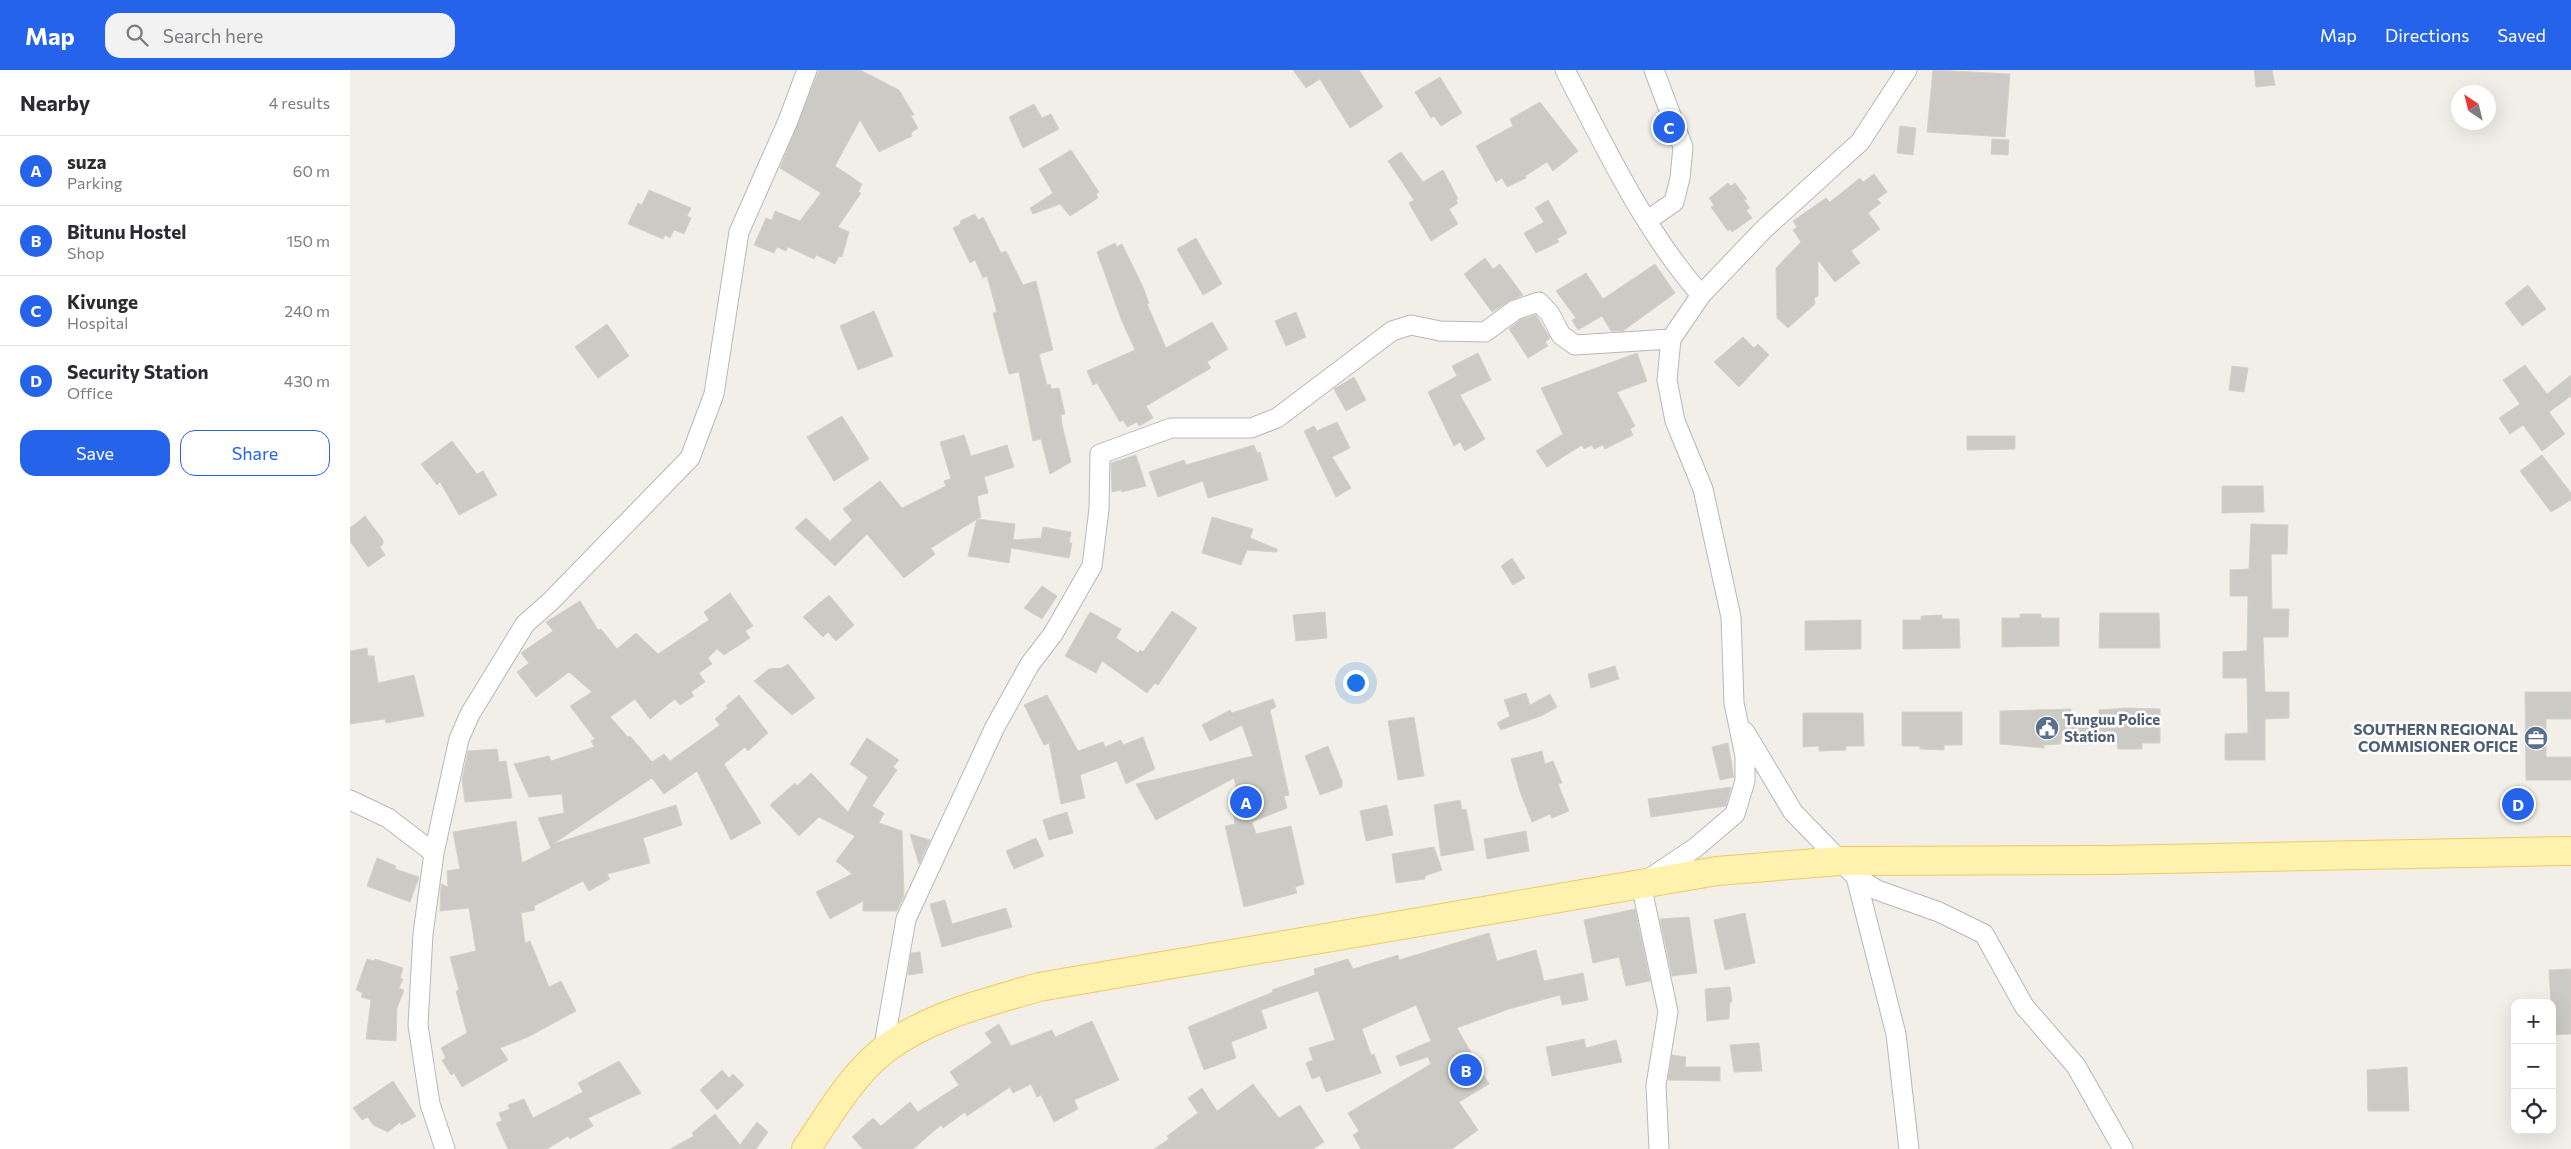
<!DOCTYPE html>
<html lang="en">
<head>
<meta charset="utf-8">
<style>
  :root { --surface:#fff; --page:#f2f2f3; --text:#2b2b33; --muted:#7c7c81; --line:#e1e1e2; --accent:#2563eb }
  body { margin:0; font-family:Commissioner,sans-serif; background:var(--page); color:var(--text) }
  .controls { position:absolute; right:15px; bottom:15px; display:grid; overflow:hidden; border-radius:10px; box-shadow:0 5px 20px #0002 }
  .controls button { width:45px; height:45px; display:grid; place-items:center; padding:0; border:0; border-bottom:1px solid var(--line); background:var(--surface); color:var(--text); font:25px sans-serif }
  .compass { position:absolute; left:2101px; top:15px; width:45px; height:45px; border-radius:50%; background:var(--surface); box-shadow:0 5px 20px #0002; rotate:325deg }
  .you { position:absolute; left:1005px; top:612px; width:18px; height:18px; margin:-12px; border:4px solid #fff; border-radius:50%; background:#1a73e8; box-shadow:0 0 0 8px #1a73e833 }
  .badge { display:grid; place-items:center; width:32px; height:32px; border-radius:50%; background:var(--accent); color:#fff; font-size:16px; font-weight:700 }
  .pin { position:absolute; translate:-50% -50%; border:2px solid #fff; box-shadow:0 1px 5px #0006 }
  .list { margin:0; padding:0; list-style:none }
  h2 { display:flex; justify-content:space-between; align-items:center; height:65px; margin:0; padding:0 20px; font-size:21px }
  h2 small { font-size:16px; font-weight:400; color:var(--muted) }
  .list li { display:grid; grid-template-columns:32px 1fr auto; gap:15px; align-items:center; box-sizing:border-box; height:70px; padding:0 20px; border-top:1px solid var(--line) }
  .list b { display:block; font-size:19px; white-space:nowrap }
  .list p { margin:0; font-size:16px; white-space:nowrap; color:var(--muted) }
  .list em { font-size:16px; font-style:normal; color:var(--muted) }
  .actions { display:flex; gap:10px; padding:15px 20px }
  .actions a { flex:1; padding:11px 0; border:1px solid var(--accent); border-radius:15px; text-align:center; font-size:18px; color:var(--accent) }
  .actions .main { background:var(--accent); color:#fff }
  .icon { flex:none; width:28px; height:28px; fill:none; stroke:currentColor; stroke-width:2; stroke-linecap:round; stroke-linejoin:round }
  .map { position:relative; flex:none; width:2221px; height:1079px; overflow:hidden }
  header { display:flex; align-items:center; gap:30px; box-sizing:border-box; height:70px; padding:0 25px; background:var(--accent); color:#fff }
  header strong { font-size:24px }
  nav { display:flex; gap:28px; margin-inline-start:auto; font-size:18px }
  .search { width:350px; height:45px; background:var(--page); display:flex; align-items:center; gap:12px; box-sizing:border-box; padding:0 18px; border-radius:15px; color:var(--muted); font-size:19px }
  main { display:flex }
  aside { flex:1; background:var(--surface) }
  .map>svg:first-child { display:block }
  .building { fill:#cccac5; stroke:#d6d1c6 }
  .lines { fill:none; stroke-linecap:round; stroke-linejoin:round }
  .street-casing { stroke:#b5b8bc; stroke-width:21 }
  .primary-casing { stroke:#f2c960; stroke-width:30 }
  .street { stroke:#fff; stroke-width:19 }
  .primary { stroke:#fff2af; stroke-width:28 }
  .labels { text-anchor:middle; dominant-baseline:central; stroke-width:5; stroke-linejoin:round; paint-order:stroke }
  .service-label { font-size:15px; font-weight:bold; fill:#4e5e75; stroke:#fff; text-anchor:start }
</style>
</head>
<body>
<header>
<strong>Map</strong>
<div class="search"><svg class="icon" aria-label="search" viewBox="0 0 24 24"><circle cx="10" cy="10" r="6"/><path d="M15 15l6 6"/></svg>Search here</div>
<nav><a>Map</a><a>Directions</a><a>Saved</a></nav>
</header>
<main>
<aside>
<h2>Nearby<small>4 results</small></h2>
<ul class="list">
<li><span class="badge">A</span><div><b>suza</b><p>Parking</p></div><em>60 m</em></li>
<li><span class="badge">B</span><div><b>Bitunu Hostel</b><p>Shop</p></div><em>150 m</em></li>
<li><span class="badge">C</span><div><b>Kivunge</b><p>Hospital</p></div><em>240 m</em></li>
<li><span class="badge">D</span><div><b>Security Station</b><p>Office</p></div><em>430 m</em></li>
</ul>
<div class="actions"><a class="main">Save</a><a>Share</a></div>
</aside>
<div class="map">
<svg width="2221" height="1079" viewBox="0 0 2221 1079">
  <rect width="100%" height="100%" fill="#f1efe8"/>
  <path class="building" d="M469,0H510L549,20L564,45L561,46L568,58L561,63L562,66L529,82L510,50L485,96L512,114L508,122L511,123L488,157L499,162L492,187L489,186L485,194L466,185L464,189L438,177L436,181L427,177L424,183L404,175L416,148L422,150L425,141L450,151L471,123L430,98Z
    M943,0H1009L1033,37L1000,58L970,9L956,18Z
    M1583,0L1660,4L1655,67L1577,62Z
    M1904,0H1922L1925,15L1906,17Z
    M1090,7L1112,43L1091,56L1084,46L1081,48L1065,22Z
    M1190,32L1228,81L1203,101L1197,92L1175,106L1176,108L1157,117L1152,108L1146,112L1126,76L1163,56L1160,49Z
    M684,34L692,48L701,44L709,59L673,78L659,47Z
    M1550,56L1566,58L1563,85L1547,83Z
    M1642,69L1659,70L1658,85L1641,84Z
    M721,80L749,122L746,124L748,128L720,146L710,134L683,144L680,138L703,123L689,99Z
    M1051,82L1073,112L1093,100L1108,129L1106,130L1108,133L1099,139L1108,154L1081,171L1061,137L1059,133L1064,130L1038,91Z
    M1524,104L1537,122L1527,129L1531,133L1518,143L1530,159L1501,181L1510,193L1485,212L1468,190V226L1464,228L1465,234L1438,258L1427,248L1426,198L1451,172L1443,160L1447,157L1443,151L1476,128L1480,132L1510,108L1513,112Z
    M1378,113L1381,116L1385,113L1397,129L1394,130L1400,138L1396,140L1402,148L1382,162L1380,159L1378,161L1361,137L1364,135L1359,128Z
    M299,120L341,138L337,146L341,148L334,164L324,160L320,168L315,165L313,169L278,154L288,133L292,135Z
    M1198,130L1217,163L1207,169L1209,172L1186,183L1174,163L1194,152L1185,138Z
    M625,144L628,150L633,147L651,183L656,181L673,215L686,211L703,280L689,284L697,315L700,314L701,319L709,318L715,344L711,345L712,355L721,392L700,404L691,369L683,371L669,302L659,304L643,243L647,242L637,206L633,208L625,190L620,193L603,158L611,154L610,151Z
    M846,168L872,214L853,225L827,179Z
    M765,173L767,177L772,174L793,217L799,233L797,234L816,278L862,252L878,279L857,292L861,298L796,336L803,348L789,356L787,352L777,357L773,350L770,352L747,313L743,315L737,301L785,280L771,249L747,182Z
    M1135,188L1143,199L1150,194L1173,225L1159,231L1142,242L1114,204Z
    M1305,194L1325,223L1273,261H1261L1252,246L1228,260L1222,250L1226,248L1206,221L1236,203L1253,229Z
    M2178,215L2196,239L2172,256L2155,233Z
    M524,241L543,286L508,300L490,256Z
    M946,242L956,267L936,276L925,251Z
    M1186,245L1200,268L1195,272L1198,276L1178,288L1159,259L1170,250Z
    M257,254L279,286L248,308L225,277Z
    M1393,267L1404,278L1408,274L1419,285L1389,317L1364,292Z
    M1128,283L1141,310L1110,325L1135,369L1115,381L1110,372L1104,376L1078,322L1107,306L1102,296Z
    M1287,283L1297,311L1267,322L1285,356L1280,359L1283,365L1255,379L1253,375L1244,379L1242,375L1234,379L1232,375L1197,397L1186,381L1213,364L1191,318Z
    M2175,295L2197,324L2221,305V326L2199,342L2215,364L2192,381L2173,355L2160,364L2149,348L2170,334L2153,310Z
    M1882,296L1898,298L1894,322L1879,320Z
    M1004,307L1016,330L996,341L984,319Z
    M492,346L519,389L484,411L457,367Z
    M987,352L1000,378L982,387L1001,418L986,427L954,361L964,356L967,361Z
    M614,365L621,386L657,375L664,397L634,407L638,423L627,426L631,447L627,449L665,454L663,470L691,468L693,457L721,462L719,473H722L719,488L661,478L659,493L618,486L627,449L581,478L585,484L554,508L517,464L485,496L445,458L456,448L480,471L502,450L493,439L530,411L552,438L596,416L594,411L601,409L590,372Z
    M1617,366H1665V379L1617,380Z
    M102,371L127,404L133,401L147,425L109,445L90,412L87,415L71,394Z
    M904,375L907,383L910,382L918,410L858,428L853,411L808,427L799,402L834,390L836,395Z
    M786,385L796,416L772,422L771,420L762,422L761,393Z
    M2192,385L2221,423V430L2201,442L2170,401Z
    M1872,416H1913L1914,442L1872,443Z
    M15,446L33,470V474L30,477L35,485L18,497L0,471V458Z
    M862,447L903,459L900,468L927,479V482L897,480L891,495L852,483Z
    M1901,454L1938,455L1937,484H1921L1922,539H1939L1938,567H1913L1915,622H1939V648L1915,649V690H1875V664L1898,663L1897,608H1873V582L1897,581L1898,526H1880V500L1899,499Z
    M1162,488L1175,508L1163,515L1151,496Z
    M692,516L707,526L692,549L674,538Z
    M380,523L403,556L395,561L400,568L374,585L367,579L358,588L362,594L349,603L355,612L341,622L344,626L330,635L325,629L300,649L285,629L260,647L278,667L280,666L302,692L314,684L320,691L370,655L365,649L378,638L376,636L389,625L418,663L398,681L395,677L374,694L411,753L381,770L347,701L314,724L302,708L203,774L326,735L332,755L293,768L300,793L257,804L260,809L239,821L233,811L184,836L185,840L171,843L175,873L180,871L199,917L211,911L226,941L178,967L150,978L158,990L112,1017L104,1003L101,1005L92,990L96,988L91,978L117,963L106,921L109,920L100,887L126,881L119,838L90,841L91,814L98,817L97,801L110,799L103,762L166,751L172,793L201,778L188,748L214,743L212,724L179,727L164,694L199,686L201,691L244,677L241,671L245,669L220,636L242,622L219,602L186,627L167,602L179,593L171,583L203,561L196,552L230,531L248,560L251,559L267,579L286,563L308,584L359,550L354,542Z
    M479,525L504,555L486,571L478,562L473,567L453,547Z
    M822,541L847,558L808,615L805,613L797,623L752,591L746,603L715,586L740,542L771,559L766,568L788,583L790,580L793,582Z
    M975,542L977,568L946,571L943,545Z
    M1750,543H1809L1810,578H1749Z
    M1670,544H1691V548H1709V576L1652,577V548H1670Z
    M1592,545V549H1609L1610,578L1553,579V550H1571V546Z
    M1511,550V579L1455,580V551Z
    M17,578L18,586H24L28,613L64,605L74,646L36,653L35,649L0,654V581Z
    M438,594L465,628L442,645L404,611L419,599L432,598Z
    M1265,596L1269,609L1241,618L1238,604Z
    M2175,622H2221V649H2196V687H2221V710H2176Z
    M1176,623L1180,635L1200,624L1207,637L1191,646L1151,660L1147,653L1160,646L1154,630Z
    M697,625L728,681L753,672L755,677L771,670L773,675L793,667L805,699L776,714L767,691L730,705L735,728L711,734L699,673L694,675L674,635Z
    M923,629L926,637L920,640L939,725L934,726L937,738L902,752L906,764L941,756L954,814L945,817L947,823L894,837L875,756L885,754L883,741L891,739L884,708L806,750L786,714L903,686L892,655L860,671L852,655L880,640L882,643Z
    M1777,638L1810,639V673H1792V679H1768L1767,673H1749V668H1712L1710,674L1694,675V678L1650,674V641L1721,639V652L1749,651V640Z
    M1552,642H1612V675H1594V680L1570,679V676H1552Z
    M1453,643H1513L1514,676H1496V680L1469,681V676L1453,677Z
    M1064,647L1074,706L1048,710L1038,651Z
    M517,668L549,690L543,697L547,700L522,736L534,743L529,753L552,761L554,826L547,841H513V831L480,849L466,822L502,804L486,791L505,766L469,747L449,766L420,735L445,713L447,716L461,703L498,742L518,707L500,694Z
    M1378,673L1384,707L1370,710L1362,677Z
    M978,676L992,711V717L970,725L955,686Z
    M147,679L149,692L156,691L162,728L115,732L112,710L118,681Z
    M1192,681L1195,694L1203,691L1212,713L1208,714L1219,741L1202,748L1200,744L1182,752L1170,722L1161,689Z
    M1381,717L1376,736L1301,747L1298,729Z
    M1110,730L1112,740L1116,739L1124,780L1091,786L1084,735Z
    M1037,735L1043,765L1016,771L1010,741Z
    M717,742L723,763L699,770L693,750Z
    M1176,761L1179,781L1137,789L1134,769Z
    M560,764L580,770L569,794Z
    M686,768L694,786L664,799L656,781Z
    M1084,777L1092,800L1075,806V809L1046,813L1042,784Z
    M27,788L46,796L45,799L69,807L60,832L17,816Z
    M595,830L602,854L656,838L662,857L592,877L580,834Z
    M1285,839L1300,911L1276,916L1269,887L1243,893L1234,850Z
    M1395,843L1405,893L1375,900L1364,850Z
    M1339,847L1347,903L1322,906L1310,849Z
    M1139,863L1147,891L1186,880L1194,911L1233,903L1238,930L1212,935L1210,925L1159,939L1107,958L1139,1014L1109,1032L1128,1060L1102,1079H1011L1003,1065L1009,1061L998,1043L1081,994L1078,987L1050,996L1046,986L1081,971L1066,935L1012,959L1021,985L1024,984L1031,1003L976,1022L970,1006L962,1009L956,993L963,990L959,978L985,970L968,921L911,940L917,958L881,972L886,988L854,1000L838,957L923,922L922,920L965,905L964,899L998,889L1003,899L1048,885L1049,890Z
    M570,882L573,903L558,905L561,883Z
    M17,889L24,891L25,889L53,898L50,908L53,909L49,918L54,920L47,938L46,971L16,969L21,930L11,927L13,923L6,920Z
    M2221,899V964L2203,965L2199,900Z
    M1380,917L1382,932H1380L1379,949L1357,951L1355,919Z
    M742,951L769,1010L724,1030L728,1039L704,1052L691,1025L687,1027L681,1014L663,1023L660,1017L617,1046L615,1042L593,1058L591,1055L563,1079H513L502,1067L523,1048L531,1056L560,1032L568,1042L609,1015L600,1002L642,973L635,963L649,954L661,976L702,960L705,967Z
    M1234,969L1236,978L1266,970L1272,992L1202,1006L1196,977Z
    M1409,973L1412,1001L1384,1002L1380,975Z
    M1322,985L1336,987L1335,997H1370V1011L1318,1010Z
    M269,991L291,1023L238,1048L243,1056L220,1069L218,1066L197,1079H158L146,1053L152,1051L149,1043L160,1039L158,1035L174,1029L183,1048L233,1022L228,1013Z
    M2057,997L2059,1041H2018L2017,1000Z
    M372,1000L379,1008L383,1004L394,1015L367,1040L350,1020Z
    M43,1011L66,1046L51,1055L50,1052L38,1062L23,1055L18,1047L12,1050L3,1038Z
    M903,1014L929,1048L950,1035L974,1072L963,1079H804L819,1069L817,1066L848,1043L838,1028L852,1018L867,1041Z
    M365,1044L390,1075L407,1052L418,1062L406,1079H320L344,1066L342,1063Z"/>
  <g class="lines">
    <g class="street-casing">
      <path id="street" d="M1215,0C1255,77 1294,160 1351,225
        M1298,150L1324,132L1330,108L1333,77L1304,0
        M1395,662L1443,742L1506,807L1527,820L1589,842L1634,864L1674,936L1726,996L1773,1079
        M0,730L38,748L84,783
        M1506,807L1546,964L1559,1079
        M533,981L556,849L645,657L680,594L703,564L742,496L749,439L750,384L821,358H901L927,348L1042,261L1061,255L1090,261L1135,262L1165,240L1189,232L1200,244L1211,265L1225,275L1321,269
        M95,1079L80,1034L68,955L73,864L84,783L109,669L120,644L175,554L201,531L340,388L364,324L389,162L438,51L457,0
        M1309,1079L1306,1015L1318,942L1291,814L1345,778L1385,744L1395,711V686L1384,633L1381,547L1353,419L1325,351L1317,310L1321,269L1351,225L1414,159L1510,72L1557,0"/>
    </g>
    <g class="primary-casing">
      <path id="primary" d="M456,1079C479,1045 501,1006 534,980C579,945 636,933 689,917L1367,801L1490,791L1759,790L2221,781"/>
    </g>
    <use href="#street" class="street"/>
    <use href="#primary" class="primary"/>
  </g>
  <defs>
    <g id="civic-disc" transform="scale(1.25)"><circle r="9.5" fill="#5c6f8a" stroke="#fff"/><path d="M-.6-6.5H3V-4.5H.6V-3L4-1V1h2V6H-6V1h2V-1L-.6-3ZM-1.2 2.5V6h2.4V2.5Z" fill="#fff"/></g>
    <g id="office-disc" transform="scale(1.25)"><circle r="9.5" fill="#5c6f8a" stroke="#fff"/><path d="M-6-3h4V-5.5h4V-3h4V5H-6ZM-1-4.5V-3h2v-1.5ZM-6 0V1H6V0Z" fill="#fff"/></g>
  </defs>
  <g fill-rule="evenodd">
    <use href="#civic-disc" x="1697" y="658"/>
    <use href="#office-disc" x="2186" y="668"/>
  </g>
  <g class="labels">
    <g class="service-label">
      <text x="1714" y="649">Tunguu Police<tspan x="1714" dy="17">Station</tspan></text>
      <text x="2168" y="659" text-anchor="end">SOUTHERN REGIONAL<tspan x="2168" dy="17">COMMISIONER OFICE</tspan></text>
    </g>
  </g>
</svg>
<div class="controls">
<button>+</button>
<button>−</button>
<button><svg class="icon" aria-label="locate" viewBox="0 0 24 24"><circle cx="12" cy="12" r="6"/><path d="M12 2v4M12 18v4M2 12h4M18 12h4"/></svg></button>
</div>
<svg class="compass" viewBox="-18 -18 36 36"><path d="M0-13l5 13h-10z" fill="#e53935"/><path d="M0 13l5-13h-10z" fill="#7c7c81"/></svg>
<div class="you"></div>
<div class="pin badge" style="left:896px;top:732px">A</div>
<div class="pin badge" style="left:1116px;top:1000px">B</div>
<div class="pin badge" style="left:1319px;top:57px">C</div>
<div class="pin badge" style="left:2168px;top:734px">D</div>
</div>
</main>
</body>
</html>
